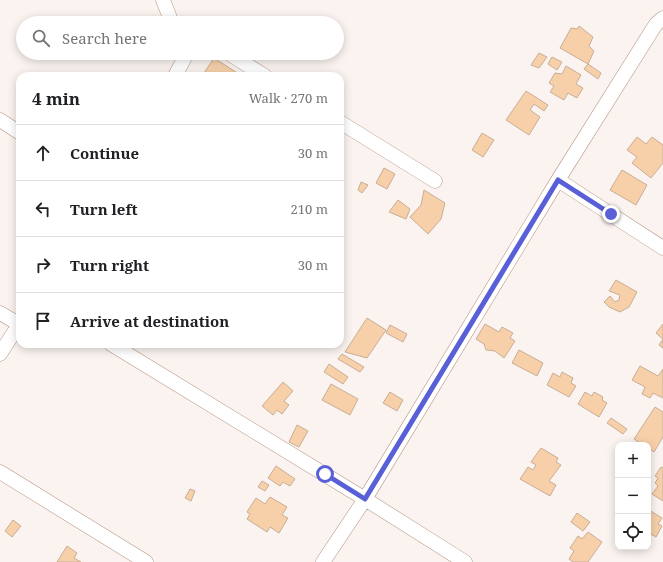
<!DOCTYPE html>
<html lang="en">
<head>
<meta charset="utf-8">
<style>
  :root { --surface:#fff; --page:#f2f2f2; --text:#202124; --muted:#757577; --line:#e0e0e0 }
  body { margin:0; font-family:"Noto Serif",serif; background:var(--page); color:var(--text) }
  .controls { position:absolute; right:12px; bottom:12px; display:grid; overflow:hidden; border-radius:8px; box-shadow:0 2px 10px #0003 }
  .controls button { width:36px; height:36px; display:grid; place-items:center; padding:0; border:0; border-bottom:1px solid var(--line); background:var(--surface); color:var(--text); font:20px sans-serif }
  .stop { position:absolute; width:12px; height:12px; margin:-9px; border:3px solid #585fd7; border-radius:50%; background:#fff }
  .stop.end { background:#585fd7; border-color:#fff; box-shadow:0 1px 4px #0008 }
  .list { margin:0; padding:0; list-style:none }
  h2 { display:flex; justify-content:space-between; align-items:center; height:52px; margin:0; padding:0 16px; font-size:17px }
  h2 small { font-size:13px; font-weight:400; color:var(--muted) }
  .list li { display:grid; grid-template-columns:26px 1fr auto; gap:12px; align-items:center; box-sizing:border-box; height:56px; padding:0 16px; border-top:1px solid var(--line) }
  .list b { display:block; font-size:15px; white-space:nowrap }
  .list em { font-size:13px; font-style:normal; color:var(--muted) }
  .icon { flex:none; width:22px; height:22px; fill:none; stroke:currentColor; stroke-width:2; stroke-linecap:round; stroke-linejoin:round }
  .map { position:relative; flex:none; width:663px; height:562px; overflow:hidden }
  .search { position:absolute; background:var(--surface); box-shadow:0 2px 10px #0003; left:16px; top:16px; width:328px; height:44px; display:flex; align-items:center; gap:10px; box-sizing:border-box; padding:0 14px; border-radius:22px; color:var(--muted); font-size:15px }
  .panel { position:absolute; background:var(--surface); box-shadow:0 2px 10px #0003; left:16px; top:72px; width:328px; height:276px; border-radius:12px }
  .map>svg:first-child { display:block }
  .building { fill:#f7d0aa; stroke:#c8ae96 }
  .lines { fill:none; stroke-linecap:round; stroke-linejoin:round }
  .minor-casing { stroke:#b49583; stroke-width:15 }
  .minor { stroke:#fff; stroke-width:14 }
  .route { stroke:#585fd7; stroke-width:5 }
</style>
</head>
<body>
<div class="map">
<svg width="663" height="562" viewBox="0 0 663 562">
  <rect width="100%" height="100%" fill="#faf3ef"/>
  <path class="building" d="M579,26L593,37L589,46L594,51L588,64L560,48L571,28L577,29Z
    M539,53L547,57L539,68L531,65Z
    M552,57L562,62L557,70L548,64Z
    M214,58L242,76H202Z
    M588,64L601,73L598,79L584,69Z
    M566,66L581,75L576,84L583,88L577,98L568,93L564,100L550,92L554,86L549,83L555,73L562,74Z
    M526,91L548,105L544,111L534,104L530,110L540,117L529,135L506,120Z
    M482,133L494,140L483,157L472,150Z
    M637,137L646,144L652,137L663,145V163L651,178L632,163L637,157L627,150Z
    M384,168L395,174L387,189L376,183Z
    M622,170L647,185L636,205L610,190Z
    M361,182L368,185L362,193L358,190Z
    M424,190L445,203L441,219L428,234L410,217L421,205Z
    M398,200L410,209L406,219L389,212Z
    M616,280L637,292L629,307L620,312L609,307L604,302L610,296L615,302L619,300L620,295L609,291Z
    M367,318L386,330L367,358L345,352Z
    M485,324L499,332L502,327L513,333L510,338L515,341L504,358L495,351L486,350L484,344L476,339Z
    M663,324V348L659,345L663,339L656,333Z
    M390,325L407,334L403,342L386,333Z
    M519,350L543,363L537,376L512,363Z
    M342,354L364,367L360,372L338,359Z
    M329,364L348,377L343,384L324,372Z
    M640,366L658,376L663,369V398L653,393L650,398L642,394L645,387L632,380Z
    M562,372L573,378L571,383L576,386L569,397L547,385L553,373L560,377Z
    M283,382L293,391L284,401L289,405L282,414L277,410L273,415L262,406Z
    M331,384L358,399L350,415L322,400Z
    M390,392L403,400L397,411L383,403Z
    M585,392L592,396L594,392L603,397L602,400L607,403L599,417L578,404Z
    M655,407L663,412V437L654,452L648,448V445H643L634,439Z
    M611,418L627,429L623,434L607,423Z
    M297,425L308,431L299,447L289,442Z
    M541,448L558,458L556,462L561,465L549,481L556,485L550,496L520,479L528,467L533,470L536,465L531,462Z
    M276,466L295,479L290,486L283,482L280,486L268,478Z
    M661,467L663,468V501L652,494L658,486L655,483L658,478L655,476Z
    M262,481L269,485L265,491L258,487Z
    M190,489L195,491L191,501L185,498Z
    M270,497L287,507L282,515L288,518L279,533L270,527L267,532L247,519L250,514L247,512L256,498L265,504Z
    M649,510L662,518L658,524L662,526L656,537L651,534L648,539Z
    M577,513L590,522L583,531L571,522Z
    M13,520L21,526L12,537L5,531Z
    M588,532L602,542L588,562H573L569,559L574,551L570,548L578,536L582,539Z
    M67,546L77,553L74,558L81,562H57Z"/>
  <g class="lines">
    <g class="minor-casing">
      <path id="minor" d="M163,0L172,23
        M228,53L265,76
        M175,76L184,59L182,53
        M0,120L20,133
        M340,122L435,181
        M558,180L663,248
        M0,313L19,324
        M111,344L365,499L465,562
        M0,354L20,323
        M0,472L146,562
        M323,562L365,499L558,180L656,24L663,18"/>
    </g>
    <use href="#minor" class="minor"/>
  </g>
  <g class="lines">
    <path class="route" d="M325,474L365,499L558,180L611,214"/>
  </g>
</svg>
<div class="controls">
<button>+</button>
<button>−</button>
<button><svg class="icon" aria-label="locate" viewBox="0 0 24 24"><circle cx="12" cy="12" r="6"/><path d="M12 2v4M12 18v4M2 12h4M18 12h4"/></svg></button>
</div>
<div class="stop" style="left:325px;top:474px"></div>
<div class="stop end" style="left:611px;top:214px"></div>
<div class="search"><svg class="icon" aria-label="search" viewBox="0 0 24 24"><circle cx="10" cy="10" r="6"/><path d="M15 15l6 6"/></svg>Search here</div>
<section class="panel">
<h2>4 min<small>Walk · 270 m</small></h2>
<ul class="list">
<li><svg class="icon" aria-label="ahead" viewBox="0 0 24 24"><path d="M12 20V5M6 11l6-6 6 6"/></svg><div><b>Continue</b></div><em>30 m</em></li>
<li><svg class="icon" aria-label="left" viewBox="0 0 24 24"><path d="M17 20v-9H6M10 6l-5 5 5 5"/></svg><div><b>Turn left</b></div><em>210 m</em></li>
<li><svg class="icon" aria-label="right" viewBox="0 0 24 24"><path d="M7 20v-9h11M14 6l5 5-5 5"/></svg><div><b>Turn right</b></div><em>30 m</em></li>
<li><svg class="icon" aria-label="arrive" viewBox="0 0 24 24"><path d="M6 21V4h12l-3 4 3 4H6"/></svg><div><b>Arrive at destination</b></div></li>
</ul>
</section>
</div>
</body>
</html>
